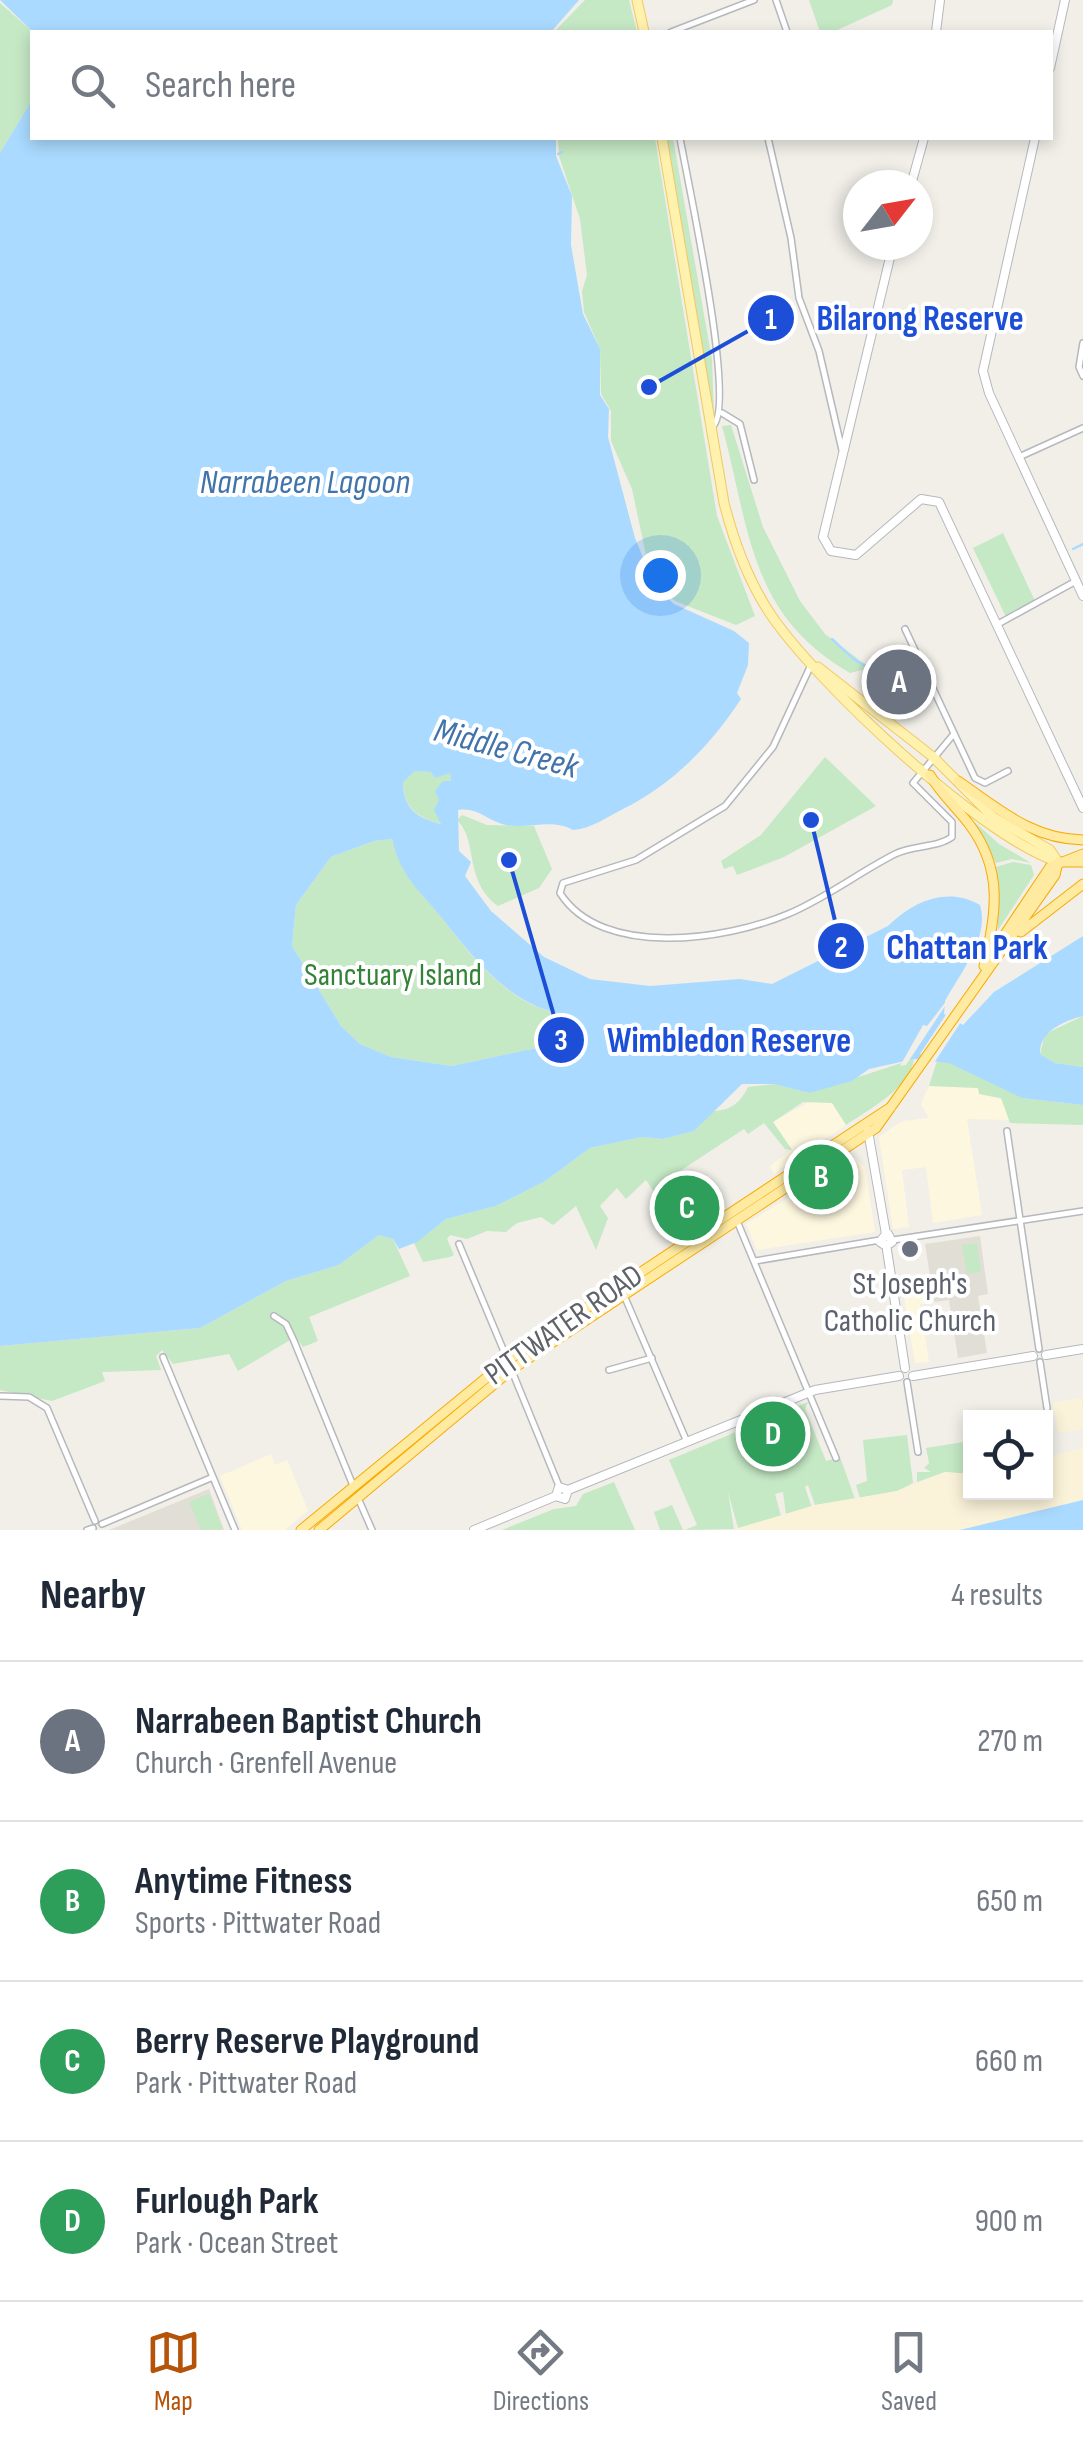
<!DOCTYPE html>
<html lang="en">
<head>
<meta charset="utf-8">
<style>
  :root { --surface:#fff; --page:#f2f2f3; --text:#1f2937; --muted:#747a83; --line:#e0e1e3; --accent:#b45309 }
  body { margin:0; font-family:"Sofia Sans Condensed",sans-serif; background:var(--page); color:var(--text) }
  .controls { position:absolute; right:30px; bottom:30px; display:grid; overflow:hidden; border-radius:0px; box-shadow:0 5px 15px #0003 }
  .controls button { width:90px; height:90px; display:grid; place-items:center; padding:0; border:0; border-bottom:2px solid var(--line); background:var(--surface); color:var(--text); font:50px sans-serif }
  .compass { position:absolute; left:843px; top:170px; width:90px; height:90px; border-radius:50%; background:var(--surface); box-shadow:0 5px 15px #0003; rotate:59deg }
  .you { position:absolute; left:660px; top:575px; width:35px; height:35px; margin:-25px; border:8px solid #fff; border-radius:50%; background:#1a73e8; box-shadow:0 0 0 15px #1a73e833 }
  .badge { display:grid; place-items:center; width:65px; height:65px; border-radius:50%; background:var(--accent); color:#fff; font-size:32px; font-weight:700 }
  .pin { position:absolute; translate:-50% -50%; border:5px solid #fff; box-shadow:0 2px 10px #0006 }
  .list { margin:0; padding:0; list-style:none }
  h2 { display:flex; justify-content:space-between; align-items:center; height:130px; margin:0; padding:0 40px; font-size:42px }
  h2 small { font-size:32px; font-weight:400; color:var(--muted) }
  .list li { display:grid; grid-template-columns:65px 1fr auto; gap:30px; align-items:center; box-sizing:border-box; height:160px; padding:0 40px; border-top:2px solid var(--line) }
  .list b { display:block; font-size:38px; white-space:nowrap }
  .list p { margin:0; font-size:32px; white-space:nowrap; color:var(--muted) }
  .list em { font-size:32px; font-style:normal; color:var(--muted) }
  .icon { flex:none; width:55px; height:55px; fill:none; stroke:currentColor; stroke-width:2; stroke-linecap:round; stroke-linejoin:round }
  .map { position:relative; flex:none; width:1083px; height:1530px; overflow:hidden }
  .search { position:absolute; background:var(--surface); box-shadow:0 5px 15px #0003; left:30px; right:30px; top:30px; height:110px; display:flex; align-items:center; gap:25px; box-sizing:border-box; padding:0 35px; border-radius:0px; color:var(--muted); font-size:38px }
  .sheet { height:770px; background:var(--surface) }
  nav { display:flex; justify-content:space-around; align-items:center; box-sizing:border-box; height:140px; border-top:2px solid var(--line); background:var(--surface); font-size:28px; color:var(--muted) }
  nav a { display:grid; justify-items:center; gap:5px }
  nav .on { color:var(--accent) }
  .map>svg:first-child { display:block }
  .commercial { fill:#fef7e0 }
  .education { fill:#e1ded6 }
  .green { fill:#c5e8c5 }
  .sand { fill:#fbf3d9 }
  .water { fill:#aadaff; fill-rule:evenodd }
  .pier { fill:#f1efe8 }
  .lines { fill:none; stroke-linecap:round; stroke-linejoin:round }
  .stream { stroke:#aadaff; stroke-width:2.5 }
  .minor-casing { stroke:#b5b8bc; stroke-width:8 }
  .tertiary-casing { stroke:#b5b8bc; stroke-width:10 }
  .primary-casing { stroke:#f2c960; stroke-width:11 }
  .trunk-casing { stroke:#f9ab00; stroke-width:11 }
  .minor { stroke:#fff; stroke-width:5 }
  .tertiary { stroke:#fff; stroke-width:8 }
  .primary { stroke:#fff2af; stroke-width:9 }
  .trunk { stroke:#feeaa1; stroke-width:9 }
  .worship-dot { fill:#6b7280; stroke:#fff; stroke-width:4 }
  .labels { text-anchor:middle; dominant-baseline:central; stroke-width:8; stroke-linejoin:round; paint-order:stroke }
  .park-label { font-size:32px; fill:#348238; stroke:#fff }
  .worship-label { font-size:32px; fill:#5b616d; stroke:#fff }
  .street-label { font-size:32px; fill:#5f6368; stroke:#fff }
  .water-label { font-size:35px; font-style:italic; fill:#4174aa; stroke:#fff }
  .leader { fill:none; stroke:#1d4ed8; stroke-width:4 }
  .callout-dot { fill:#1d4ed8; stroke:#fff; stroke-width:4 }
  .mark-label { font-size:30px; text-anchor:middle; font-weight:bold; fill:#fff }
  .callout-label { font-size:35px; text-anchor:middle; font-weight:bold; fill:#1d4ed8; stroke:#fff; stroke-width:8; stroke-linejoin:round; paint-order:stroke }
</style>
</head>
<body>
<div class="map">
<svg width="1083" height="1530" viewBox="0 0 1083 1530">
  <rect width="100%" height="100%" fill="#f1efe8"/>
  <path class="commercial" d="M929,1086L979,1088V1094L1004,1100L1010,1120L967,1119L982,1215L933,1223L926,1167L902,1170L909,1227L893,1229L879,1137L902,1121L929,1118L921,1104Z
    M815,1099L832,1103L846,1125L774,1174L770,1166L792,1149L773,1122Z
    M854,1157L865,1167L875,1232L757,1250L746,1224Z
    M932,1287L934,1302L920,1304L929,1362L915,1363L903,1291Z
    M271,1454L275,1465L287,1460L308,1510L285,1530H242L220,1476Z"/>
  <path class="education" d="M980,1236L988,1294L978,1296L987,1353L958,1358L949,1300L934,1302L925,1244Z
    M209,1489L224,1530H109Z"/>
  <path class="green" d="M585,0H629L637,32H554Z
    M809,0H893L892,5L833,32H820Z
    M0,3L33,32L32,100L0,153Z
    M558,138H655L717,516L755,616L736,625L675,601L657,586L649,569L632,489L611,441V411L601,394L600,349L584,312L582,291L587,275L580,219L559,156Z
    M667,138H673L712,360L714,418Z
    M731,425L763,527L800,601L825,634L870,668L850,673C748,614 750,528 722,426Z
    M1003,533L1036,603L1006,617L973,548Z
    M825,757L876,806L784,857L737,875L733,866L724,869L721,861L761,835Z
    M415,771L450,772L451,781L439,800L442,824C417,818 403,807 403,781Z
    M462,815L487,825L534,826L552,869L539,888L498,906C463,880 479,841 457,820Z
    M969,817L999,844L1031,863L1012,859L996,863Z
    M392,839C400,875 420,891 442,918C474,960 513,1010 570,1015L576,1026L550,1045L452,1066L391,1057L360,1044L341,1026L292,946L296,905L331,857L374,841Z
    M1013,862L1031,865L1034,875L998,930L996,867Z
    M1083,1016V1067L1055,1063L1040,1054L1045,1034Z
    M914,1059C911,1087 868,1110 846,1125L832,1103L803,1102L773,1122L792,1150L785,1149L764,1123L748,1134L744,1129L680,1171L708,1215L681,1233L646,1180L626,1199L617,1188L600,1206L608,1218L596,1250L576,1206L553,1225L541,1217L517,1223L506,1232L487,1231L467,1239L450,1235L447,1239L454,1255L450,1257L423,1262L414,1243L446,1219L496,1206L545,1181L590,1148L642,1137L663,1139L694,1131L713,1111C731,1111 741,1102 748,1087L774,1084L809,1093Z
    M937,1061L949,1062L1023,1098L1083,1105V1125L1010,1123L1001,1098L979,1094L978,1088L929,1086Z
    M379,1235L393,1239L410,1276L309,1317L318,1341L303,1347L295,1337L238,1371L229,1354L173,1364L162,1350L156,1356L161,1370L102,1372L105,1381L52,1401L0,1390V1346L200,1328L286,1281L339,1265Z
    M977,1243L981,1272L967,1274L962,1245Z
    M808,1402L805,1409L826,1461L840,1457L855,1499L815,1505L808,1485L805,1487L812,1508L786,1514L783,1492L775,1494L781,1516L738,1528L728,1492L734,1529L685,1530L697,1525L669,1460Z
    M907,1435L913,1483L897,1491L860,1498L856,1485L867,1481L863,1440Z
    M970,1441V1474L945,1472L917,1482V1472H931L924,1468L929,1463L926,1448Z
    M614,1482L635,1530H502L554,1509L576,1506L583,1494Z
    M209,1494L223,1529L201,1530L189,1502Z
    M672,1505L683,1530H660L654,1512Z"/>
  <path class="sand" d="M1082,1398L1083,1429L1058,1433L1053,1403Z
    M1083,1448V1500L960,1530H732L815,1505L897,1491L945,1472L970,1474V1492H1046V1457Z"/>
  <path class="water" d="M0,0H579L551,32H33Z
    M32,100V138H556V156L572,196L571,245L583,314L600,349V395L609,409L608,437L635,538L654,585L674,604L734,631L749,643L748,665L737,693L741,699C710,746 673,784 623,809C605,818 593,828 573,830C551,817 525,831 502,824C485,819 478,807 458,810L459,851L471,862L465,876L491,911L544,957L590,979L650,986L740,979L772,984L888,926C913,901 948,886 980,905C990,938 960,973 945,1001L944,1014L963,1025L994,992L1083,936V1016C1063,1021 1039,1032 1040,1054L1055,1063L1083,1067V1105L1022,1098L949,1063L914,1059L869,1069L852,1081L809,1093L774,1084H742L694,1131L663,1139L642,1137L590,1148L545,1181L496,1206L446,1219L417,1242L399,1249L393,1239L379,1235L339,1265L286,1281L200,1328L0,1346V153ZM415,771L431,772L435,778L450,773L451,781H443L435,791L439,800L434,810L441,824C416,818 403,807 403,782ZM392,839C400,876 419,890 442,918C474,959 513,1010 570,1015L576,1026L550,1045L452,1066L391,1057L360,1044L341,1026L292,946L296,905L331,857L374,841Z
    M1083,1500V1530H960Z"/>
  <path class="pier" d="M961,982L906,1065L900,1066L923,1025L927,1026Z
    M947,1013L961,1022L934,1063L920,1054Z"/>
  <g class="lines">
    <path class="stream" d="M558,154L562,152
      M1073,549L1083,544
      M832,639C865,670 864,673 907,657"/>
    <g class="minor-casing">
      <path id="minor" d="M776,0L787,32
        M671,32L754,0
        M680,138C687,179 737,405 713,426
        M768,138L791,238L799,298L819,351L842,450
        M1083,343L1079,367L1083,376
        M722,413L740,424L754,480
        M1019,457L1083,428
        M998,624L1076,581
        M905,629L975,778L985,783L1008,771
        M811,665L773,747L725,806L636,860L563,883L560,893C602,959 726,940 788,914C826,898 858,873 895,854C913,845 937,848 952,837V822L913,783L953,735
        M1007,1131L1039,1349
        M737,1221L836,1458
        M893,1240L1083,1211
        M459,1244L508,1361
        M755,1261L880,1240
        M620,1286L687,1442
        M274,1316L286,1324L294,1341L354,1488
        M163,1357L235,1530
        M1040,1362L1047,1408
        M609,1370L652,1358
        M512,1371L559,1486
        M907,1382L918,1452
        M0,1396L29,1397L47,1408L95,1521
        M358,1498L372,1530
        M102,1524L213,1477
        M87,1530L93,1528"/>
    </g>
    <g class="tertiary-casing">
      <path id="tertiary" d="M936,32L940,0
        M1050,68L1065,0
        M1035,138L983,371L989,393L1083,596
        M911,185L924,138
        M893,245L823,537L831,551L856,555L921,499L939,502L1083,808
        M868,1131L886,1234L880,1242L886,1246L892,1242L888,1234
        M887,1250L905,1368
        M1046,1355L1083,1349
        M913,1376L1033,1356
        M556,1496L565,1499L568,1490L815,1390L899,1376
        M474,1530L556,1496L559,1487L568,1490"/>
    </g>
    <g class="primary-casing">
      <path id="primary" d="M637,0L644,32
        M662,138L724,503C734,542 748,581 771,615C818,684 980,836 1058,862
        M818,667L933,757L993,817L1050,850L1058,862"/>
    </g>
    <g class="trunk-casing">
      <path id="trunk" d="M930,775C941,794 956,807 969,824C1004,870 996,913 984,966
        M958,781C999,809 1031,839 1083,840
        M1061,862H1083
        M1021,932L1083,884
        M987,961L1050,867L1083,854
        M301,1530L508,1360L891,1107
        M319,1530L511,1370L876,1128L1055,875L1058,862"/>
    </g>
    <use href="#minor" class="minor"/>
    <use href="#tertiary" class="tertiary"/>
    <use href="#primary" class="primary"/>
    <use href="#trunk" class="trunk"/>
  </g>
  <circle class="worship-dot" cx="910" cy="1249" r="10"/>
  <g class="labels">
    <g class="park-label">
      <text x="393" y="975">Sanctuary Island</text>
    </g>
    <g class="worship-label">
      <text x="910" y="1284">St Joseph's<tspan x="910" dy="37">Catholic Church</tspan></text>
    </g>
    <g class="street-label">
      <text transform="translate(564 1325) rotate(-35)">PITTWATER ROAD</text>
    </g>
    <g class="water-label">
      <text x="305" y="482">Narrabeen Lagoon</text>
      <text transform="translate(506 749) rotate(15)">Middle Creek</text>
    </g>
  </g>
  <path class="leader" d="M649 387L771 318M811 820L841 946M509 860L561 1040"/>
  <g class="callout-dot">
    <circle cx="649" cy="387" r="10"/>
    <circle cx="811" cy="820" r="10"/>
    <circle cx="509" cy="860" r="10"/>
    <circle cx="771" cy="318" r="25"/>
    <circle cx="841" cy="946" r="25"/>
    <circle cx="561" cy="1040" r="25"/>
  </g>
  <g class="mark-label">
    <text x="771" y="329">1</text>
    <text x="841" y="957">2</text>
    <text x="561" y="1050">3</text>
  </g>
  <g class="callout-label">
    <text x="920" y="330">Bilarong Reserve</text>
    <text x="967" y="959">Chattan Park</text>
    <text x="729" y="1052">Wimbledon Reserve</text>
  </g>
</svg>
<div class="controls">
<button><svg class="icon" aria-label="locate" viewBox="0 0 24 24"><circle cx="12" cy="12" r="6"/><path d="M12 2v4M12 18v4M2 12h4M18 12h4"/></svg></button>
</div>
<svg class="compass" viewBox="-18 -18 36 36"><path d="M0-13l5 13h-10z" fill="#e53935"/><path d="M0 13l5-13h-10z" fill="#747a83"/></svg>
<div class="you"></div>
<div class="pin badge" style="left:899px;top:682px;background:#6b7280">A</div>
<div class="pin badge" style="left:821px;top:1177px;background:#2e9e5b">B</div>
<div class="pin badge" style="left:687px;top:1208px;background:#2e9e5b">C</div>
<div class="pin badge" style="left:773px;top:1434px;background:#2e9e5b">D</div>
<div class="search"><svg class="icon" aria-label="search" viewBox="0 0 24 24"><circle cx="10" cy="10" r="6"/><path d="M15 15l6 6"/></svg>Search here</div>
</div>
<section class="sheet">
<h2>Nearby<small>4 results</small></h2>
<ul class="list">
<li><span class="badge" style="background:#6b7280">A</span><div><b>Narrabeen Baptist Church</b><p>Church · Grenfell Avenue</p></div><em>270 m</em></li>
<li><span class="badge" style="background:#2e9e5b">B</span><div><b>Anytime Fitness</b><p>Sports · Pittwater Road</p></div><em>650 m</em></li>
<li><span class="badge" style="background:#2e9e5b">C</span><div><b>Berry Reserve Playground</b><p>Park · Pittwater Road</p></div><em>660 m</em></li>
<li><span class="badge" style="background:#2e9e5b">D</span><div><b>Furlough Park</b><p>Park · Ocean Street</p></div><em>900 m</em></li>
</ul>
</section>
<nav>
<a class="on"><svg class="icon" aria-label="map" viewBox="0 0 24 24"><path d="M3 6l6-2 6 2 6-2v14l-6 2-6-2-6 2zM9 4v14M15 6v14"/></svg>Map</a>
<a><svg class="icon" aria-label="directions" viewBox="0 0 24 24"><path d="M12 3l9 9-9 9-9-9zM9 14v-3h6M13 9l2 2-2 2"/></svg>Directions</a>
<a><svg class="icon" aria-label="saved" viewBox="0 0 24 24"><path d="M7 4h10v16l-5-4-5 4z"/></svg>Saved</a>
</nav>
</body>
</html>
